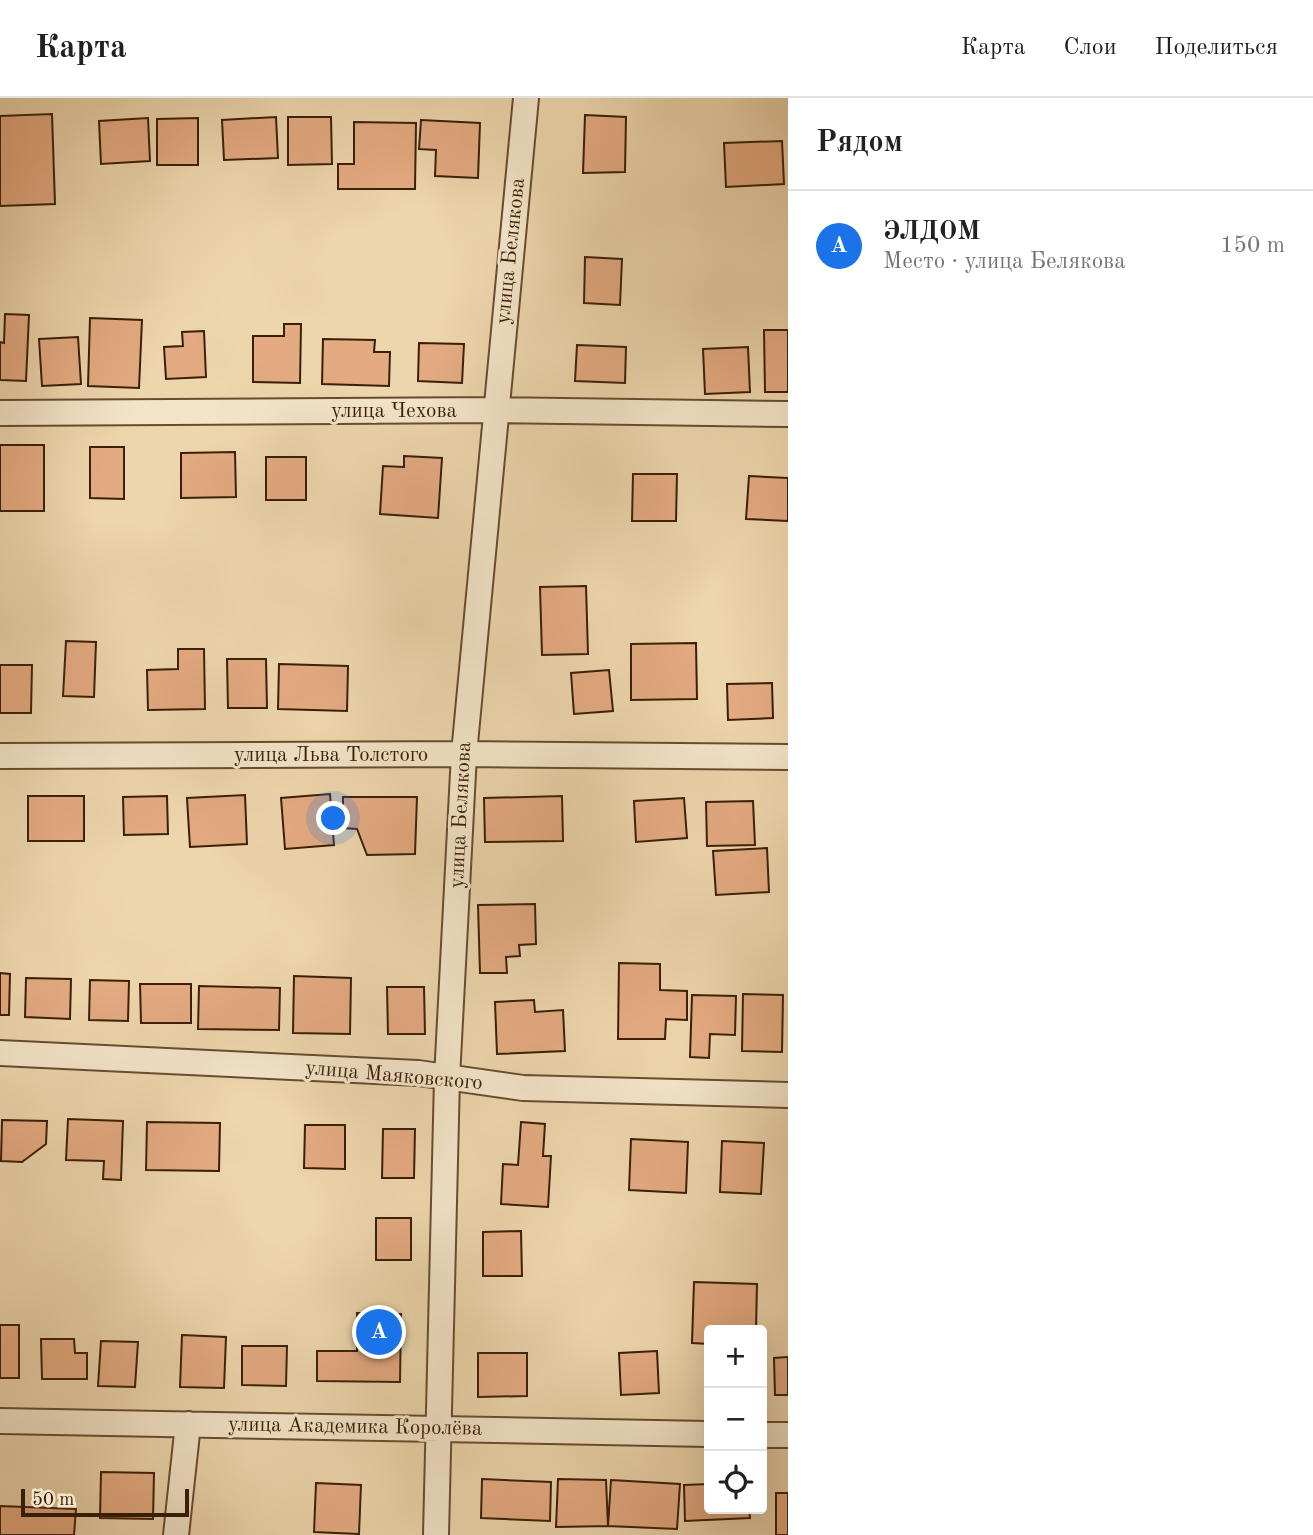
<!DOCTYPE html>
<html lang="ru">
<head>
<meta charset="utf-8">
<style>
  :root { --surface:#fff; --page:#f6f6f6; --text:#202124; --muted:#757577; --line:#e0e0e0; --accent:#1a73e8 }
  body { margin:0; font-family:"Old Standard TT",serif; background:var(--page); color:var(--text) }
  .controls { position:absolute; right:21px; bottom:21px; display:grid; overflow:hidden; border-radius:7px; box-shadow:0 7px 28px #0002 }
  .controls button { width:63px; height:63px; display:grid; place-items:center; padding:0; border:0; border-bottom:2px solid var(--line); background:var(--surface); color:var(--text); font:35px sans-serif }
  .scale { position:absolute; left:21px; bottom:18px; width:168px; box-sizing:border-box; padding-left:7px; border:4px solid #3a1f07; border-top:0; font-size:19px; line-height:24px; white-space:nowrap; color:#3a1f07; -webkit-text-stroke:5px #f3e4c9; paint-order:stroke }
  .you { position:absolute; left:334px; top:721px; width:24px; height:24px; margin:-18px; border:5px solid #fff; border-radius:50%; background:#1a73e8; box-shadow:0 0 0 10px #1a73e833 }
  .badge { display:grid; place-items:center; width:46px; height:46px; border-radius:50%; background:var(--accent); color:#fff; font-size:23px; font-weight:700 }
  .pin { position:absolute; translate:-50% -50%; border:4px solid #fff; box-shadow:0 2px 7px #0006 }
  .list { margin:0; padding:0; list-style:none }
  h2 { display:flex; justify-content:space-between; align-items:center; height:91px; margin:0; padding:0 28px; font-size:30px }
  h2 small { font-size:23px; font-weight:400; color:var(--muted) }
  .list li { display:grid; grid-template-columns:46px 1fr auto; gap:21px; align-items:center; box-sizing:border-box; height:112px; padding:0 28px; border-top:2px solid var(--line) }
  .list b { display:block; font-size:26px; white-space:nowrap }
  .list p { margin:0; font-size:23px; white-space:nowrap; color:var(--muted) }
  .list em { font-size:23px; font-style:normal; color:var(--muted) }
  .icon { flex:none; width:38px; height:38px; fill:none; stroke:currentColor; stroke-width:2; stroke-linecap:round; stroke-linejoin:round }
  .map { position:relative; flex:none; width:788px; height:1437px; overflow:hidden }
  header { display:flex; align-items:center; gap:42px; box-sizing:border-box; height:98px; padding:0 35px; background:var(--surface); border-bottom:2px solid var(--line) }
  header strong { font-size:33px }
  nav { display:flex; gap:38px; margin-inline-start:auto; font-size:24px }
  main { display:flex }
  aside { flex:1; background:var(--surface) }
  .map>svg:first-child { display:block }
  .building { fill:#e4aa81; stroke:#3a1f07; stroke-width:2 }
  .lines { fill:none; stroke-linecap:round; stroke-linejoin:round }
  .minor-casing { stroke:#674c30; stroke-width:28 }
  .minor { stroke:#f3e4c9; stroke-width:24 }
  .labels { text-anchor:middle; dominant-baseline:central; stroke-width:6; stroke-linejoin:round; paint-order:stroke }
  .street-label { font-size:21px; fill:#3a1f07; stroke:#f3e4c9 }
</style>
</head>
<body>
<header>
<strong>Карта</strong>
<nav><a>Карта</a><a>Слои</a><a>Поделиться</a></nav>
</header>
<main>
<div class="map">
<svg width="788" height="1437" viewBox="0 0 788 1437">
  <rect width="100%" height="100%" fill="#edd5ac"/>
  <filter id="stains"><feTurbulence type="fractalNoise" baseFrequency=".00286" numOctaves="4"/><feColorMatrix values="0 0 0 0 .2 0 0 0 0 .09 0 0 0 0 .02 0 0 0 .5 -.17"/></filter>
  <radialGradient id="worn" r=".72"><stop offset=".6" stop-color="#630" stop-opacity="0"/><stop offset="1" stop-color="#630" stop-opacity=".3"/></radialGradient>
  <path class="building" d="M52,16L55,106L0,108V18Z
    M585,17L626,19L625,74L583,75Z
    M276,19L278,60L224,62L222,22Z
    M288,19H331L332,66L288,67Z
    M148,20L150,63L101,66L99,23Z
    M198,20V67H157V21Z
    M421,22L480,25L478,80L435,78L436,52L419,51Z
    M354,24L416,25L415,91H338V66H354Z
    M782,43L784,86L726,89L724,45Z
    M585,159L622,161L620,207L584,205Z
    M5,216L29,217L26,283L0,282V244L4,245Z
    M90,220L142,222L139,290L88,288Z
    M284,226H301L300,285L253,284V238H284Z
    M764,232H788V294H765Z
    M204,233L206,279L166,281L164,249L183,248L182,234Z
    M78,239L81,286L42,288L39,241Z
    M323,241L375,242L374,254H390L389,288L322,286Z
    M419,245L464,246L462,285L418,283Z
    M577,247L626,249L625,285L575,283Z
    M748,249L750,294L705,296L703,251Z
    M0,347H44V413H0Z
    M90,349H124V401L90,400Z
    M235,354L236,399L181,400V355Z
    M404,358L442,360L438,420L380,416L383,368L404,369Z
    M266,359H306V402H266Z
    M633,376H677L676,423H632Z
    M749,378L788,380V423L746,421Z
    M586,488L588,556L542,557L540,489Z
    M66,543L96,544L94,599L63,598Z
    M696,545L697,601L631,602V546Z
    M178,551H204L205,611L148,612L147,572L178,571Z
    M227,561H266L267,610H228Z
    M279,566L348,568L347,613L278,611Z
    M0,567H32L31,615H0Z
    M609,572L613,613L574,616L571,575Z
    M772,585L773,620L728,622L727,586Z
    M330,696L334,747L285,751L281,700Z
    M245,697L247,746L190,749L187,700Z
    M28,698H84V743H28Z
    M167,698L168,736L124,737L123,699Z
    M562,698L563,743L485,744L484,700Z
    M343,699H417L415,756L367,757L357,731L343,730Z
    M684,700L687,740L636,744L634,703Z
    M753,703L755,747L707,748L706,704Z
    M767,750L769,794L716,797L713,753Z
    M535,806L536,846L519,847L520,858L506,859L507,875H480L478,807Z
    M619,865L660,866V892L687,893V922L666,921L665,941H618Z
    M0,875L10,876L9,917H0Z
    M294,878L351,880L350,936L293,935Z
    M26,880L71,881L70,921L25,919Z
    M90,882L129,883L128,923L89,922Z
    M140,886H191V925H141Z
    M199,888L280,890L279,932L198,931Z
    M387,889H424L425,936H388Z
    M743,896L783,897L782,954L742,953Z
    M692,897L736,898L735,937L710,936L709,960L690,959Z
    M534,902L535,914L563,912L565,953L497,956L495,904Z
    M68,1021L123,1023L121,1082L103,1081L104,1063L66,1062Z
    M2,1022L47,1023L46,1046L22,1064L1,1063Z
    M147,1024L220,1025L219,1073L146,1072Z
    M521,1024L545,1026L543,1058H551L548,1109L501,1106L503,1066L518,1067Z
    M305,1027H345V1071L304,1070Z
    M383,1031H415L414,1080H382Z
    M631,1041L688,1044L686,1095L629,1092Z
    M722,1043L764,1045L761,1096L720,1094Z
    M376,1120H411V1162H376Z
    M521,1133L522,1178H483V1134Z
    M694,1184L757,1186L756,1232H709V1246L692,1245Z
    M357,1215L401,1216L400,1284L317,1283V1253H357Z
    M0,1227H19V1280H0Z
    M182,1237L226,1239L224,1290L180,1289Z
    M41,1241H74L75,1255H87V1281H42Z
    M101,1243L138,1244L135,1289L98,1288Z
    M242,1248H287L286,1288L242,1287Z
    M657,1253L659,1295L621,1297L619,1255Z
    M478,1255H527V1298L478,1299Z
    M788,1259V1297H775L774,1260Z
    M101,1374L154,1375L153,1421L100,1420Z
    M482,1381L551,1384L550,1423L481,1420Z
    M558,1381L606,1382L608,1428L556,1429Z
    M611,1382L680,1386L677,1431L608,1428Z
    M316,1385L361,1387L359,1436L314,1434Z
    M709,1386V1411H749L750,1420L685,1423L684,1387Z
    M776,1395H788V1437H776Z
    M0,1408L76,1411L74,1437H0Z"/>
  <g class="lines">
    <g class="minor-casing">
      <path id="minor" d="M0,315L496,312L788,316
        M0,658L464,656L788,659
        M0,955L418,975L523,990L788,997
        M0,1323L709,1336
        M762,1337H788
        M176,1437L188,1326
        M436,1437L447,980L464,656L526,0"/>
    </g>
    <use href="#minor" class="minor"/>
  </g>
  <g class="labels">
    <g class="street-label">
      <text transform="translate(511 153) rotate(-84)">улица Белякова</text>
      <text x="394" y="313">улица Чехова</text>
      <text x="331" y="657">улица Льва Толстого</text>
      <text transform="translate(461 717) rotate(-87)">улица Белякова</text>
      <text transform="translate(394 978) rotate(5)">улица Маяковского</text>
      <text transform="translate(355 1329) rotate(1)">улица Академика Королёва</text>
    </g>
  </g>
  <rect width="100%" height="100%" filter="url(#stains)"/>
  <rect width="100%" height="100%" fill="url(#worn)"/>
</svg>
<div class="controls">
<button>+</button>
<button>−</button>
<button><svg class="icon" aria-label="locate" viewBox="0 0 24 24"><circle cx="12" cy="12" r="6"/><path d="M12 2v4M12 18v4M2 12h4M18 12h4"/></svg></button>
</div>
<div class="scale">50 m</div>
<div class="you"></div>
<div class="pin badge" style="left:379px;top:1234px">A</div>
</div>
<aside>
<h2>Рядом<small></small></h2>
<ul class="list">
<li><span class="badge">A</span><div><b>ЭЛДОМ</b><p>Место · улица Белякова</p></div><em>150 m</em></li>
</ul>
</aside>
</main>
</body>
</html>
